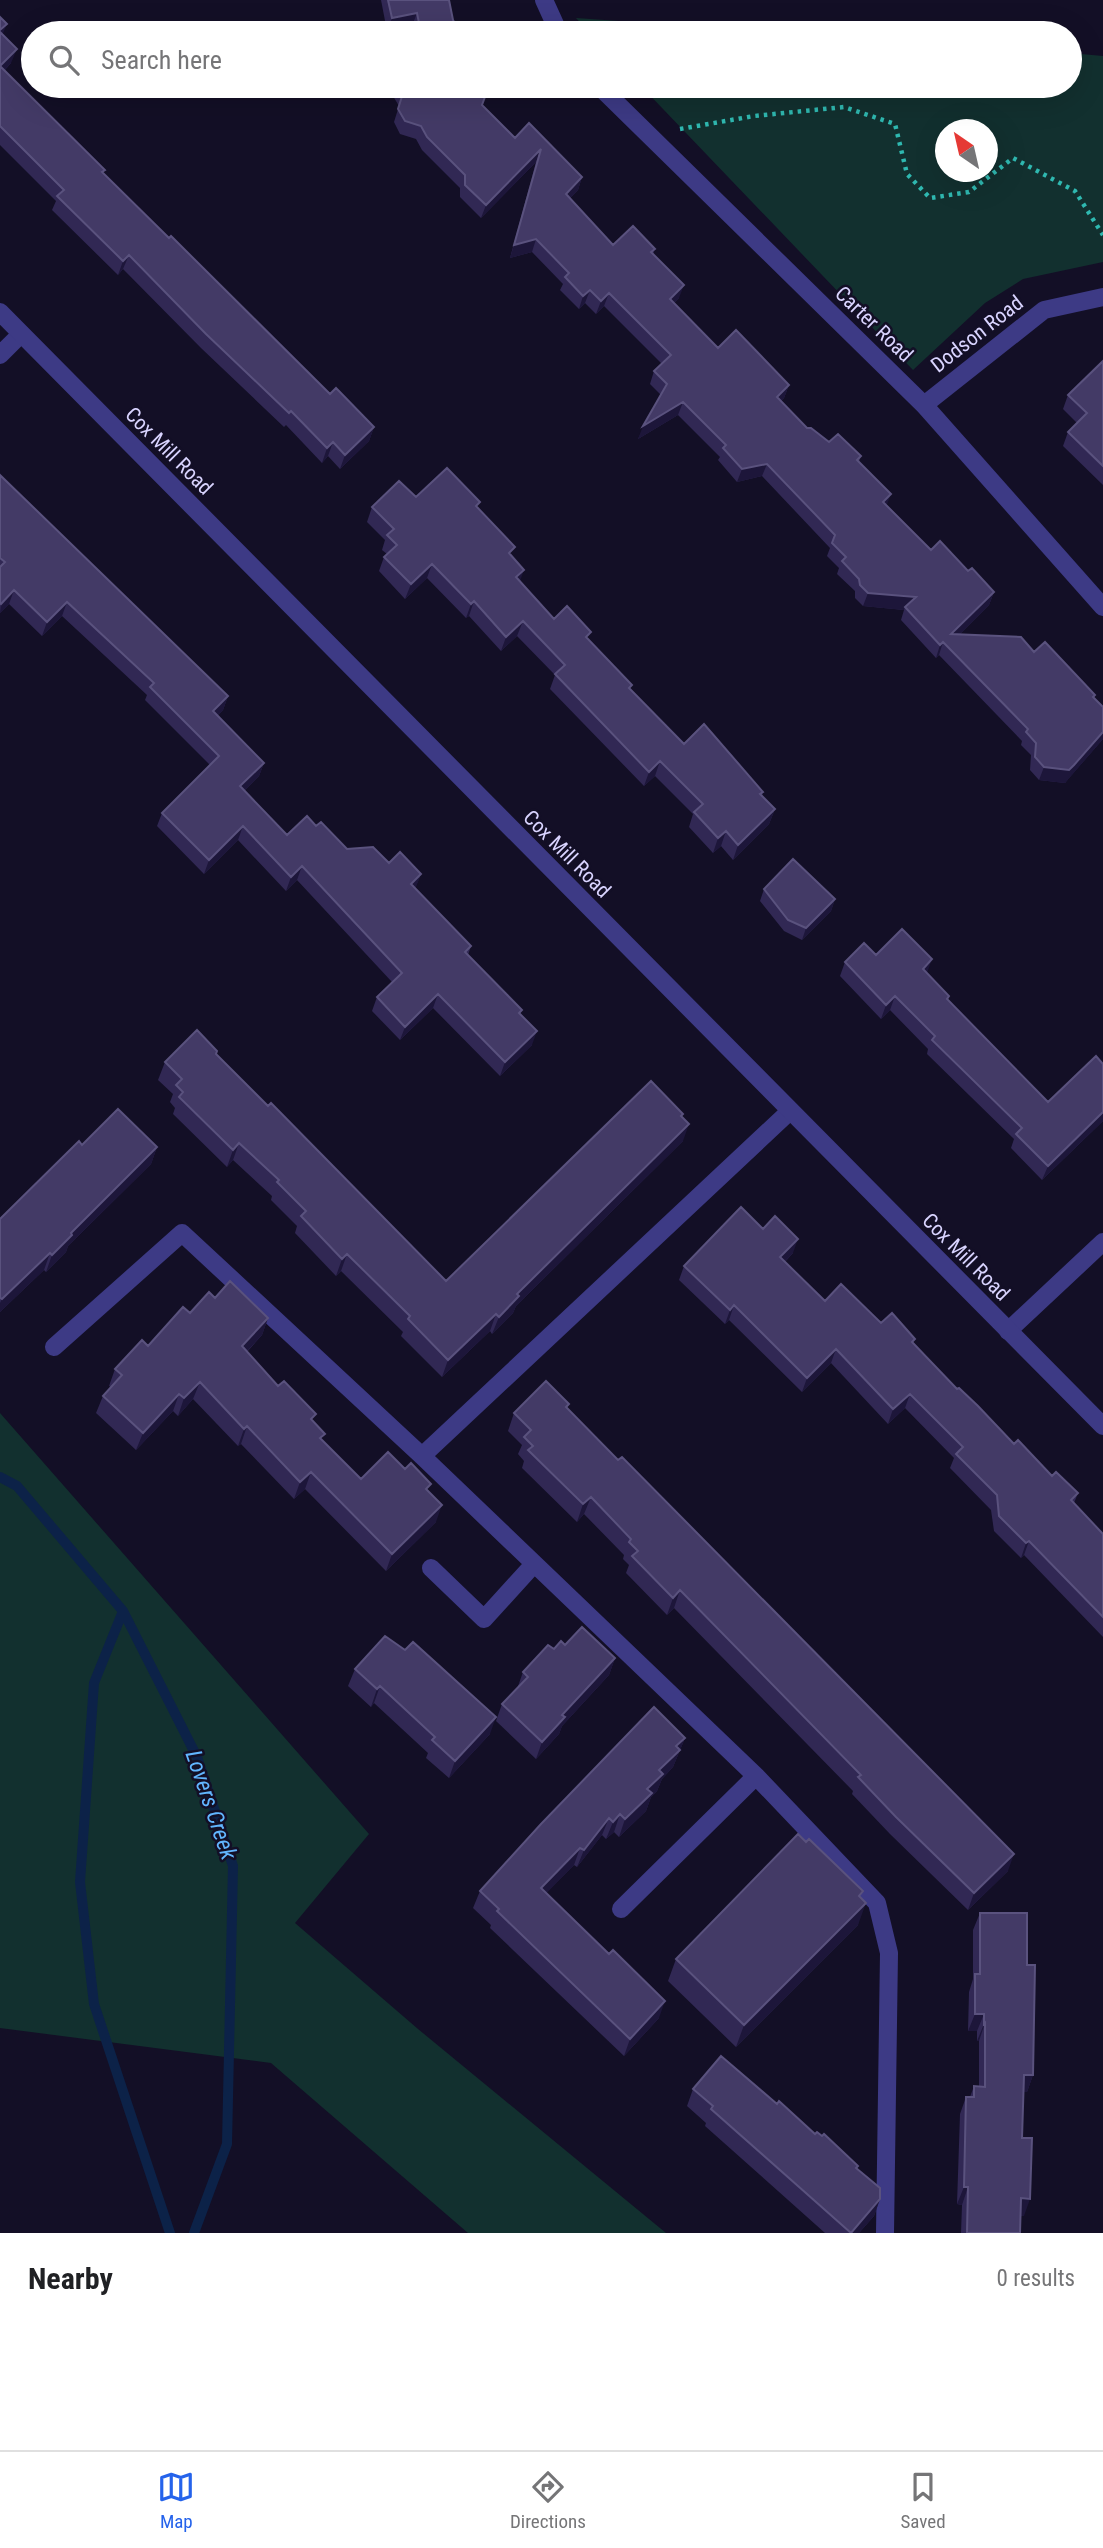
<!DOCTYPE html>
<html lang="en">
<head>
<meta charset="utf-8">
<style>
  :root { --surface:#fff; --page:#f6f6f6; --text:#202124; --muted:#757577; --line:#e0e0e0; --accent:#2563eb }
  body { margin:0; font-family:"Roboto Condensed",sans-serif; background:var(--page); color:var(--text) }
  .compass { position:absolute; left:935px; top:119px; width:63px; height:63px; border-radius:50%; background:var(--surface); box-shadow:0 7px 28px #0002; rotate:326deg }
  .list { margin:0; padding:0; list-style:none }
  h2 { display:flex; justify-content:space-between; align-items:center; height:91px; margin:0; padding:0 28px; font-size:30px }
  h2 small { font-size:23px; font-weight:400; color:var(--muted) }
  .icon { flex:none; width:38px; height:38px; fill:none; stroke:currentColor; stroke-width:2; stroke-linecap:round; stroke-linejoin:round }
  .map { position:relative; flex:none; width:1103px; height:2233px; overflow:hidden }
  .search { position:absolute; background:var(--surface); box-shadow:0 7px 28px #0002; left:21px; right:21px; top:21px; height:77px; display:flex; align-items:center; gap:18px; box-sizing:border-box; padding:0 24px; border-radius:38px; color:var(--muted); font-size:26px }
  .sheet { height:217px; background:var(--surface) }
  nav { display:flex; justify-content:space-around; align-items:center; box-sizing:border-box; height:98px; border-top:2px solid var(--line); background:var(--surface); font-size:19px; color:var(--muted) }
  nav a { display:grid; justify-items:center; gap:4px }
  nav .on { color:var(--accent) }
  .map>svg:first-child { display:block }
  .green { fill:#12302f; fill-rule:evenodd }
  .lines { fill:none; stroke-linecap:round; stroke-linejoin:round }
  .stream { stroke:#0c2248; stroke-width:10 }
  .path { stroke:#2fb8b0; stroke-width:4.5; stroke-dasharray:3.5 5; stroke-linecap:butt }
  .service { stroke:#3d3a85; stroke-width:18 }
  .minor { stroke:#3d3a85; stroke-width:18 }
  .tertiary { stroke:#3d3a85; stroke-width:18 }
  .wall { fill:#312854 }
  .shaded-wall { fill:#1d163a }
  .building { fill:#433a66; stroke:#5a527e; stroke-width:2 }
  .labels { text-anchor:middle; dominant-baseline:central; stroke-width:5; stroke-linejoin:round; paint-order:stroke }
  .street-label { font-size:21px; fill:#d9d4ff; stroke:#130f26 }
  .water-label { font-size:23px; font-style:italic; fill:#62b6ff; stroke:#130f26 }
</style>
</head>
<body>
<div class="map">
<svg width="1103" height="2233" viewBox="0 0 1103 2233">
  <rect width="100%" height="100%" fill="#130f26"/>
  <path class="green" d="M576,18L787,33H590Z
    M1070,53L1103,56V262L1023,279L985,303L913,370L641,86H1070ZM946,130H988V172H946Z
    M0,1413L369,1834L295,1923L418,2029L666,2233H468L271,2063L0,2028Z"/>
  <g class="lines">
    <path class="stream" d="M0,1477L17,1486L123,1611L197,1757L233,1866L227,2144L194,2233
      M123,1611L94,1683L80,1882L94,2004L170,2233"/>
    <path class="path" d="M680,129L754,116L844,107L895,124L907,174L930,198L969,192L1013,158L1075,191L1103,235"/>
    <path class="service" d="M0,355L21,334
      M54,1347L182,1233L422,1456L756,1776L877,1903L889,1953L885,2233
      M422,1456L790,1111
      M431,1568L484,1619L534,1564
      M621,1909L756,1776"/>
    <path class="minor" d="M544,0L559,33
      M599,86L924,405L1103,607
      M924,405L1044,310L1103,297
      M1008,1331L1103,1242"/>
    <path class="tertiary" d="M0,312L1103,1426"/>
  </g>
  <path class="wall" d="M381,0H449L453,20L460,33H413L412,26L387,31Z
    M0,17L2,35L11,63L5,70L103,173L330,394L374,427L369,441L340,469L328,456L322,463L286,425L284,427L201,348L123,269L118,275L52,210L56,201L0,145Z
    M397,86H481L482,105L515,138L582,177L578,190L569,199L613,245L655,249L653,254L679,298L674,303L718,348L789,385L784,398L781,401L807,428L829,442L861,456L859,462L887,505L931,550L968,571L994,592L989,605L959,635L1034,652L1095,695L1094,698L1103,707V739L1069,778L1065,783L1039,780L1030,770L1031,755L1021,745L1022,741L939,655L936,658L901,620L904,610L863,606L855,598V591L837,574L839,568L827,556L830,548L762,476L737,482L718,460L720,457L678,415L638,439L661,395L650,384L654,371L662,364L604,306L596,314L585,303L579,309L560,290L563,284L532,252L510,258L536,162L481,218L460,197V188L422,150L416,139L400,134L394,122L399,106L393,96Z
    M1103,361V485L1063,446L1068,432L1077,423L1063,409L1068,395Z
    M0,475L228,696L223,710L217,716L264,763L259,776L244,791L287,835L316,826L347,849L421,874L415,888L471,946L468,955L522,1010L520,1014L532,1045L500,1076L433,1008L400,1040L372,1011L377,997L392,982L297,880L286,891L238,840L204,874L157,826L162,813L210,765L145,700L147,695L62,616L42,636L9,604L0,613Z
    M372,507L478,508L512,556L520,581L554,619L588,640L631,690L684,744L763,792L762,796L775,809L769,824L733,860L721,846L713,853L689,827L693,814L655,776L644,786L550,689L555,675L517,636L501,651L469,616L466,618L427,578L405,599L379,571L384,557L387,554L382,550L385,540L367,522Z
    M764,889L835,899L831,911L802,940L784,931L760,901Z
    M876,955L927,973L949,996L948,1000L1048,1102L1103,1064V1121L1042,1180L1011,1148L1014,1139L927,1054L928,1049L890,1010L881,1019L840,976L845,962Z
    M216,1054L446,1281L682,1117L683,1141L516,1306L513,1313L492,1334L490,1331L442,1377L401,1336L403,1332L341,1271L336,1276L295,1233L297,1226L271,1200L272,1196L233,1160L227,1167L173,1114L175,1108L170,1102L173,1094L158,1080L165,1062Z
    M82,1145L157,1147L151,1164L68,1246L66,1252L46,1272L44,1270L0,1312V1219Z
    M763,1229L793,1253L785,1262L825,1301L881,1323L914,1343L957,1389L1014,1444L1052,1476L1078,1493L1074,1503L1103,1534V1637L1024,1555L1021,1558L994,1531L991,1510L950,1468L954,1458L905,1408L888,1424L831,1363L802,1392L729,1320L725,1324L679,1280L684,1266Z
    M215,1298L268,1318L262,1335L247,1352L278,1386L314,1422L322,1440L361,1479L405,1469L429,1491L436,1522L386,1571L305,1489L294,1499L241,1444L238,1446L193,1399L178,1416L173,1411L136,1450L96,1413L103,1396L111,1387L109,1386L115,1369Z
    M569,1404L567,1408L1008,1871L968,1910L890,1834L852,1794L853,1791L674,1608L667,1615L626,1573L629,1565L623,1559L624,1555L584,1514L577,1522L522,1468L524,1461L518,1454L522,1445L508,1431L514,1413Z
    M565,1645L615,1658L609,1675L562,1726L559,1734L536,1759L496,1721L502,1704L517,1689L523,1672L554,1649Z
    M355,1669L490,1734L449,1778L426,1758L428,1753L374,1703L371,1707L348,1686Z
    M685,1738L673,1767L662,1779L657,1791L651,1797L646,1811L619,1837L614,1832L606,1839L602,1835L577,1867L574,1865L546,1893L659,2018L624,2056L490,1928L491,1925L473,1908L480,1891Z
    M861,1898L858,1925L736,2047L668,1981L676,1959Z
    M980,1913L1027,1965L1033,2075L1027,2092H1023L1022,2138L1024,2216H1020V2233H961L962,2205L957,2204L960,2114L966,2097H970L974,2086H979V2041H977V2031H968L969,1992L973,1979V1930Z
    M693,2089L777,2104L815,2134L858,2166L857,2168L880,2199L874,2216L859,2233H825L705,2126L706,2123L687,2106Z"/>
  <path class="shaded-wall" d="M417,13L412,26L387,31L392,18Z
    M7,24L1,38L0,39V30Z
    M17,49L11,63L0,75V66Z
    M541,149L536,162L481,218L486,205Z
    M582,177L578,190L561,207L566,194Z
    M536,239L532,252L510,258L514,245Z
    M129,255L123,269L118,275L123,261Z
    M684,285L679,298L665,312L670,299Z
    M590,290L585,303L579,309L583,296Z
    M609,293L604,306L596,314L601,301Z
    M789,385L784,398L772,410L777,397Z
    M683,402L678,415L638,439L643,426Z
    M374,427L369,441L340,469L345,455Z
    M333,442L328,456L322,463L327,448Z
    M767,464L762,476L737,482L742,469Z
    M891,494L886,507L883,502Z
    M432,564L427,578L405,599L411,584Z
    M524,570L519,584L516,577Z
    M14,590L9,604L0,613L1,604Z
    M994,592L989,605L947,647L951,634Z
    M868,593L916,597L905,607L904,610L863,606Z
    M474,601L469,616L466,618L471,604Z
    M67,602L62,616L42,636L47,622Z
    M523,621L517,636L501,651L506,637Z
    M943,642L939,655L936,658L940,645Z
    M228,696L223,710L208,725L213,711Z
    M1103,732V739L1065,783L1039,780L1044,767Z
    M660,761L655,776L644,786L649,772Z
    M264,763L259,776L235,800L240,786Z
    M775,809L769,824L733,860L738,845Z
    M243,826L238,840L204,874L209,860Z
    M726,831L721,846L713,853L718,838Z
    M302,866L297,880L286,891L291,877Z
    M421,874L416,887L406,897L411,884Z
    M835,899L831,911L802,940L806,928Z
    M932,959L927,973L923,969Z
    M438,994L433,1008L400,1040L405,1027Z
    M895,996L890,1010L881,1019L886,1005Z
    M537,1031L532,1045L500,1076L505,1062Z
    M1103,1112V1121L1042,1180L1048,1166Z
    M689,1124L683,1141L516,1306L513,1313L492,1334L499,1317L517,1294Z
    M239,1143L233,1160L227,1167L233,1150Z
    M157,1147L151,1164L68,1246L66,1252L46,1272L52,1255L71,1233Z
    M798,1239L793,1253L775,1272L780,1257Z
    M50,1253L44,1270L0,1312V1303L2,1299Z
    M347,1254L341,1271L336,1276L342,1259Z
    M734,1305L729,1320L725,1324L730,1310Z
    M496,1314L490,1331L442,1377L448,1360Z
    M268,1318L262,1335L235,1364L242,1346Z
    M836,1349L831,1363L802,1392L807,1378Z
    M200,1382L193,1399L178,1416L184,1398Z
    M179,1394L173,1411L136,1450L143,1433Z
    M910,1394L905,1408L888,1424L893,1409Z
    M247,1426L241,1444L238,1446L244,1429Z
    M311,1472L305,1489L294,1499L300,1482Z
    M591,1497L584,1514L577,1522L583,1504Z
    M442,1505L436,1522L386,1571L392,1554Z
    M1029,1541L1024,1555L1021,1558L1026,1543Z
    M680,1590L674,1608L667,1615L673,1598Z
    M615,1658L609,1675L562,1726L559,1734L536,1759L542,1742L562,1715Z
    M380,1686L374,1703L371,1707L377,1689Z
    M496,1717L490,1734L449,1778L455,1761Z
    M685,1738L673,1767L662,1779L657,1791L651,1797L646,1811L619,1837L625,1819L676,1746Z
    M620,1814L614,1832L606,1839L613,1822Z
    M609,1818L602,1835L577,1867L584,1850Z
    M580,1848L574,1865L535,1905L541,1888Z
    M1014,1854L1008,1871L968,1910L974,1893Z
    M866,1903L858,1925L736,2047L744,2025Z
    M665,2001L659,2018L624,2056L630,2039Z
    M975,2014H984L977,2031H968Z
    M985,2023L979,2041H977L984,2024Z
    M1024,2075H1033L1027,2092H1018Z
    M964,2187H968L962,2205L957,2204Z
    M1021,2198L1030,2199L1024,2216H1014Z
    M880,2199L874,2216L859,2233H851Z"/>
  <path class="building" d="M388,0H449L453,20L460,33H421L417,13L392,18Z
    M0,17L7,24L0,30Z
    M0,32L17,49L0,66L105,170L102,172L169,238L171,236L330,394L336,388L374,427L345,455L333,442L327,448L291,411L289,413L206,334L129,255L123,261L57,196L64,190L0,126Z
    M399,86H481L486,94L482,105L515,138L529,123L582,177L566,194L613,245L633,226L655,249L651,252L684,285L670,299L718,348L736,330L789,385L777,397L807,428H811L829,442L838,434L861,456L857,460L891,494L883,502L931,550L940,541L968,571L972,568L994,592L951,634L1021,637L1034,652L1045,642L1095,695L1093,697L1103,707V732L1074,765L1069,770L1044,767L1035,757L1036,743L1026,732L1028,729L943,642L940,645L905,607L916,597L868,593L860,585L859,579L842,561L846,557L832,543L835,535L767,464L742,469L723,448L726,445L683,402L643,426L667,384L654,371L671,355L609,293L601,301L590,290L583,296L565,277L569,273L536,239L514,245L541,149L486,205L465,185V175L427,137L421,126L405,121L398,109L403,93Z
    M1103,361V466L1068,432L1087,413L1068,395Z
    M447,468L480,502L476,506L515,547L509,553L524,570L516,577L554,619L567,606L591,632L586,637L632,685L629,688L684,744L704,724L763,792L760,794L775,809L738,845L726,831L718,838L694,812L703,804L660,761L649,772L555,674L565,665L523,621L506,637L474,601L471,604L432,564L411,584L384,557L397,545L387,535L394,529L372,507L399,481L416,497Z
    M0,475L228,696L213,711L264,763L240,786L287,835L307,816L316,826L321,822L347,849L373,847L389,863L400,852L421,874L411,884L471,946L465,952L522,1010L519,1013L537,1031L505,1062L438,994L405,1027L377,997L402,973L302,866L291,877L243,826L209,860L162,813L219,756L150,687L154,683L67,602L47,622L14,590L1,604L0,603V567L5,562L0,558Z
    M793,859L835,899L806,928L788,920L764,889Z
    M902,929L932,959L923,969L949,996L947,999L1048,1102L1096,1056L1103,1064V1112L1048,1166L1016,1134L1022,1128L932,1040L935,1036L895,996L886,1005L845,962L864,943L876,955Z
    M197,1030L217,1051L216,1054L268,1106L271,1103L446,1281L651,1081L683,1114L681,1116L689,1124L517,1294L519,1296L499,1317L496,1314L448,1360L408,1319L410,1316L347,1254L342,1259L301,1216L306,1211L277,1182L279,1180L239,1143L233,1150L179,1097L183,1092L176,1085L182,1079L165,1062Z
    M118,1109L157,1147L71,1233L72,1235L52,1255L50,1253L2,1299L0,1298V1219L79,1141L82,1145Z
    M741,1207L763,1229L775,1216L798,1239L780,1257L825,1301L841,1284L881,1323L892,1313L915,1339L912,1342L957,1389L959,1388L978,1406L1014,1444L1018,1440L1052,1476L1056,1472L1078,1493L1071,1500L1103,1534V1617L1029,1541L1026,1543L999,1516L997,1495L956,1454L963,1447L910,1394L893,1409L836,1349L807,1378L734,1305L730,1310L684,1266Z
    M230,1281L268,1318L242,1346L278,1386L284,1381L316,1414L311,1419L325,1434L320,1438L361,1479L388,1452L405,1469L411,1463L431,1484L426,1489L442,1505L392,1554L311,1472L300,1482L247,1426L244,1429L200,1382L184,1398L179,1394L143,1433L103,1396L122,1375L115,1369L142,1340L148,1346L183,1307L190,1313L209,1292L215,1298Z
    M546,1381L569,1404L566,1407L618,1460L622,1457L1014,1854L974,1893L896,1817L858,1777L861,1775L680,1590L673,1598L632,1556L638,1551L629,1542L631,1539L591,1497L583,1504L528,1450L533,1446L524,1437L531,1430L514,1413Z
    M582,1627L615,1658L562,1715L565,1717L542,1742L502,1704L528,1677L523,1672L548,1645L554,1649L561,1641L565,1645Z
    M385,1636L405,1650L413,1642L496,1717L455,1761L432,1740L435,1737L380,1686L377,1689L355,1669Z
    M654,1707L685,1738L676,1746L680,1750L659,1770L663,1774L647,1789L652,1793L625,1819L620,1814L613,1822L609,1818L584,1850L580,1848L541,1888L609,1954L613,1950L665,2001L630,2039L497,1911L499,1909L480,1891L541,1824Z
    M798,1834L806,1842L809,1839L863,1891L859,1896L866,1903L744,2025L676,1959Z
    M980,1913H1027V1965H1035L1033,2075H1024L1022,2138H1032L1030,2199L1021,2198L1020,2233H967L968,2187H964L966,2097H974V2086L985,2087V2023L984,2024V2014H975V1974H980Z
    M721,2056L777,2104L779,2101L815,2134L817,2132L822,2136L824,2134L858,2166L856,2168L880,2188V2199L851,2233L711,2109L713,2106L693,2089Z"/>
  <g class="labels">
    <g class="street-label">
      <text transform="translate(874 324) rotate(44)">Carter Road</text>
      <text transform="translate(977 334) rotate(-38)">Dodson Road</text>
      <text transform="translate(169 451) rotate(45)">Cox Mill Road</text>
      <text transform="translate(567 854) rotate(45)">Cox Mill Road</text>
      <text transform="translate(966 1257) rotate(45)">Cox Mill Road</text>
    </g>
    <g class="water-label">
      <text transform="translate(211 1805) rotate(71)">Lovers Creek</text>
    </g>
  </g>
</svg>
<svg class="compass" viewBox="-18 -18 36 36"><path d="M0-13l5 13h-10z" fill="#e53935"/><path d="M0 13l5-13h-10z" fill="#757577"/></svg>
<div class="search"><svg class="icon" aria-label="search" viewBox="0 0 24 24"><circle cx="10" cy="10" r="6"/><path d="M15 15l6 6"/></svg>Search here</div>
</div>
<section class="sheet">
<h2>Nearby<small>0 results</small></h2>
<ul class="list">
</ul>
</section>
<nav>
<a class="on"><svg class="icon" aria-label="map" viewBox="0 0 24 24"><path d="M3 6l6-2 6 2 6-2v14l-6 2-6-2-6 2zM9 4v14M15 6v14"/></svg>Map</a>
<a><svg class="icon" aria-label="directions" viewBox="0 0 24 24"><path d="M12 3l9 9-9 9-9-9zM9 14v-3h6M13 9l2 2-2 2"/></svg>Directions</a>
<a><svg class="icon" aria-label="saved" viewBox="0 0 24 24"><path d="M7 4h10v16l-5-4-5 4z"/></svg>Saved</a>
</nav>
</body>
</html>
